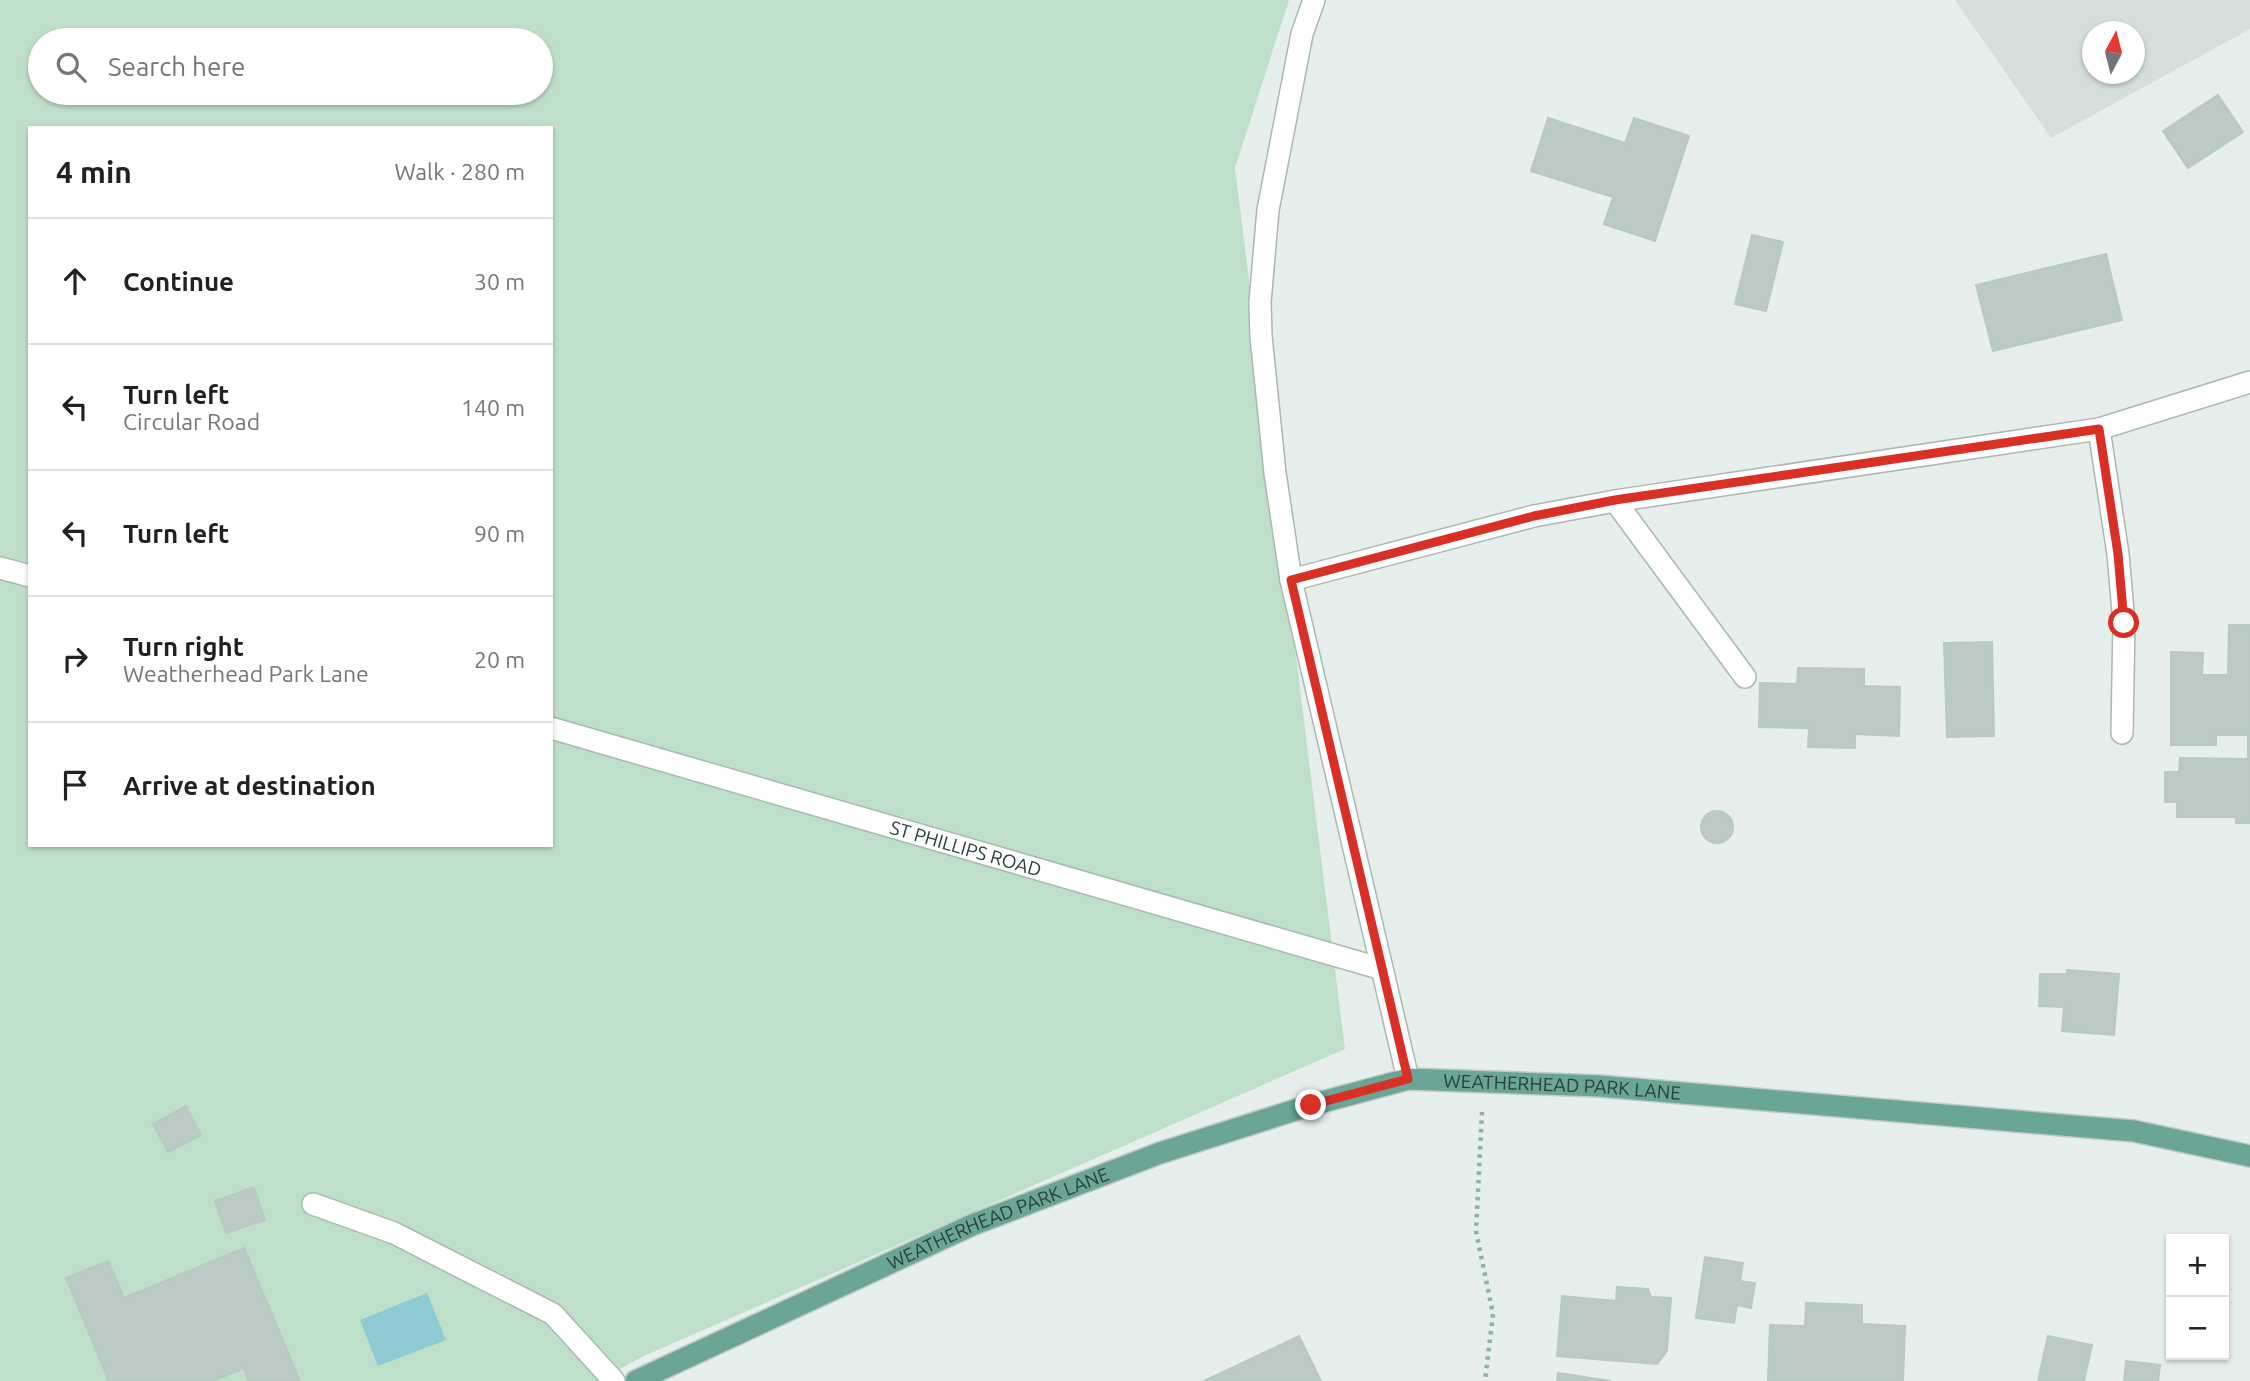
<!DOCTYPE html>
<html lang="en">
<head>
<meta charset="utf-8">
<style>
  :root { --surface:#fff; --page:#f6f6f6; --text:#202124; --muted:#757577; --line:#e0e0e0 }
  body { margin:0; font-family:Ubuntu,sans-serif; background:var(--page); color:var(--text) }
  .controls { position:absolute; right:21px; bottom:21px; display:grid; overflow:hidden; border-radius:0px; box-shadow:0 2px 5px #0004 }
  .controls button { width:63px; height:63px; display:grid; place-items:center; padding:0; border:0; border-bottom:2px solid var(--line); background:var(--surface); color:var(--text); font:35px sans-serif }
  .compass { position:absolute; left:2082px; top:21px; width:63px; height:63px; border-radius:50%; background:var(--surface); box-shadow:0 2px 5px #0004; rotate:7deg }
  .stop { position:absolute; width:21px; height:21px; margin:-16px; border:5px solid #d93025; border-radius:50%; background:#fff }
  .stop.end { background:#d93025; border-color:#fff; box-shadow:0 2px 7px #0008 }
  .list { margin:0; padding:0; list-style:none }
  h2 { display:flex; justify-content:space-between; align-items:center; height:91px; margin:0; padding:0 28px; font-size:30px }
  h2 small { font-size:23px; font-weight:400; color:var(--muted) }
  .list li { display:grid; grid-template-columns:46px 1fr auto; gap:21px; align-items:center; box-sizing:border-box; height:126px; padding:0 28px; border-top:2px solid var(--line) }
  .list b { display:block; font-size:26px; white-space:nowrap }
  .list p { margin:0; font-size:23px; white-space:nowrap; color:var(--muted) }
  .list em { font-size:23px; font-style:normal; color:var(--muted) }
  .icon { flex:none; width:38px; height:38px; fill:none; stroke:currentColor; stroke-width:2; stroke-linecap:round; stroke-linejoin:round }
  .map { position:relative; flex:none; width:2250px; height:1381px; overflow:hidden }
  .search { position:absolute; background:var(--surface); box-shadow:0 2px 5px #0004; left:28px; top:28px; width:525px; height:77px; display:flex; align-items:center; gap:18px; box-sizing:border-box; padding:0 24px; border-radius:38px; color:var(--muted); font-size:26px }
  .panel { position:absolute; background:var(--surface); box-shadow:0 2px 5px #0004; left:28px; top:126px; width:525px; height:721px; border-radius:0px }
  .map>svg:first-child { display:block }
  .built { fill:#d4dfda; fill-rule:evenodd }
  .green { fill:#bfe0c8; fill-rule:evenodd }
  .water { fill:#8ec9d4 }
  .building { fill:#bbcac4; stroke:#b8c9c2; stroke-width:2 }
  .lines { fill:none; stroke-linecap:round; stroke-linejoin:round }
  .minor-casing { stroke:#a8b8b2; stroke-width:24 }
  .major-casing { stroke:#c2cac8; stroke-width:24 }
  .path { stroke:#86b3a5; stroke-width:4.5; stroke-dasharray:3.5 5; stroke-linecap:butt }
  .minor { stroke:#fff; stroke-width:21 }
  .major { stroke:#6aa596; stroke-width:21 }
  .route { stroke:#d93025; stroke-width:9 }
  .labels { text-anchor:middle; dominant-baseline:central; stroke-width:6; stroke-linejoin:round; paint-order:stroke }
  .street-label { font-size:19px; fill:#24423a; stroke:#f7fbf9 }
</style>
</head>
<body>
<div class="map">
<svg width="2250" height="1381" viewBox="0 0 2250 1381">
  <rect width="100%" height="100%" fill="#e6efeb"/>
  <path class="built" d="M1955,0H2250V29L2051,138ZM2092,32H2134V74H2092Z"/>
  <path class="green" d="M0,0H1289L1235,168L1345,1049L644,1356L597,1381H0ZM40,40H541V93H40ZM30,128H551V845H30Z"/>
  <path class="water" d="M427,1293L446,1340L378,1366L360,1320Z"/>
  <path class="building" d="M2218,95L2243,132L2188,168L2163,131Z
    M1548,118L1625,143L1634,118L1689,136L1655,241L1604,224L1613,197L1531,171Z
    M1752,235L1783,242L1766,311L1735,304Z
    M2106,254L2122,320L1993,351L1976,285Z
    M2229,625H2250V823H2236V817H2177V802H2165V772H2179L2180,758L2248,759V735H2216V745H2171V652L2203,653L2202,675H2228Z
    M1992,642L1994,736L1947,737L1944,643Z
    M1798,668L1864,669V686L1900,687L1899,736L1855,734V748L1808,747L1809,728L1759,727L1760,683L1797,684Z
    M1701 827a16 16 0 1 1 32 0a16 16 0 1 1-32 0Z
    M2067,970L2119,974L2114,1035L2062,1031L2064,1007L2039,1006L2040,974H2067Z
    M186,1106L201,1135L168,1152L153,1124Z
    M254,1187L265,1220L226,1233L215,1201Z
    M244,1248L300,1381H249L244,1368L213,1381H109L66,1278L108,1261L124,1298Z
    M1705,1257L1743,1263L1740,1281L1755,1283L1751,1308L1737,1305L1734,1323L1696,1318Z
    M1617,1287L1648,1289L1651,1297L1671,1298L1667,1351L1657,1364L1557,1356L1562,1296L1616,1301Z
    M1806,1303L1862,1305V1324L1905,1326L1903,1381H1768L1770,1325L1805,1326Z
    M1299,1336L1321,1381H1204Z
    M2048,1336L2092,1345L2084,1381H2038Z
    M2126,1361L2160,1365L2158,1381H2124Z
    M1558,1373L1611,1381H1557Z"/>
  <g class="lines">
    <g class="minor-casing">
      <g id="minor">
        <path d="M1314,0L1302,34L1268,210L1260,302L1261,336L1275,473L1291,580L1408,1079"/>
        <path d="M2099,429L2118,554L2124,623L2122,733"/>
        <path d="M1615,501L1745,677"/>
        <path d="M0,568L30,576"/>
        <path d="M1291,580L1534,516L1615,501L2099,429L2250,382"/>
        <path id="s1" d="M551,728L1382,969"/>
        <path d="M313,1204L394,1233L553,1314L614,1381"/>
      </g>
    </g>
    <g class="major-casing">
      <g id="major">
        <path id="s2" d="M636,1381L972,1225L1160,1153L1311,1105L1408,1079L1599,1086L2134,1131L2250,1156"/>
      </g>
    </g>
    <path class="path" d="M1482,1112L1476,1231L1493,1314L1485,1381"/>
    <use href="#minor" class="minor"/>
    <use href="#major" class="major"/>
  </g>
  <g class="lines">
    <path class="route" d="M1311,1105L1408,1079L1291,580L1534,516L1615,500L2099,429L2118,554L2124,623"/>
  </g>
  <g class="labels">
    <g class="street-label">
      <text stroke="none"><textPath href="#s1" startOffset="432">ST PHILLIPS ROAD</textPath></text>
      <text stroke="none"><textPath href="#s2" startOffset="985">WEATHERHEAD PARK LANE</textPath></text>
      <text stroke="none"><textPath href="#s2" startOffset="397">WEATHERHEAD PARK LANE</textPath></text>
    </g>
  </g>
</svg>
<div class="controls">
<button>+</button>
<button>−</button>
</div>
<svg class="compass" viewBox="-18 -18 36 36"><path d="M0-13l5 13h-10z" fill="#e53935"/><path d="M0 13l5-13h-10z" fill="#757577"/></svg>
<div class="stop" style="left:2124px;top:623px"></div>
<div class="stop end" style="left:1311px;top:1105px"></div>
<div class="search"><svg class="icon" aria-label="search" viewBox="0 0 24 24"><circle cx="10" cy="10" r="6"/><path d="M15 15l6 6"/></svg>Search here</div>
<section class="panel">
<h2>4 min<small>Walk · 280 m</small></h2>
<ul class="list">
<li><svg class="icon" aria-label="ahead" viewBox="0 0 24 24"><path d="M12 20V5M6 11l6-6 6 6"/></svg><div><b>Continue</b></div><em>30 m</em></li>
<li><svg class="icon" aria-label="left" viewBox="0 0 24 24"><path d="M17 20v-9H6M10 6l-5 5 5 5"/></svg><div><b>Turn left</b><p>Circular Road</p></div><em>140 m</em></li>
<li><svg class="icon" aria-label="left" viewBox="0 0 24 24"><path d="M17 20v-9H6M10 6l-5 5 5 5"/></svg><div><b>Turn left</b></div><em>90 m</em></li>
<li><svg class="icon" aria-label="right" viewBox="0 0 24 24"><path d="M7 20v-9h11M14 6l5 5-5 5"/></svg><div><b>Turn right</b><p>Weatherhead Park Lane</p></div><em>20 m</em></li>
<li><svg class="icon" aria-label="arrive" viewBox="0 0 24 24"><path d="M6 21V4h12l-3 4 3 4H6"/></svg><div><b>Arrive at destination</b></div></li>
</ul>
</section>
</div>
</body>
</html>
